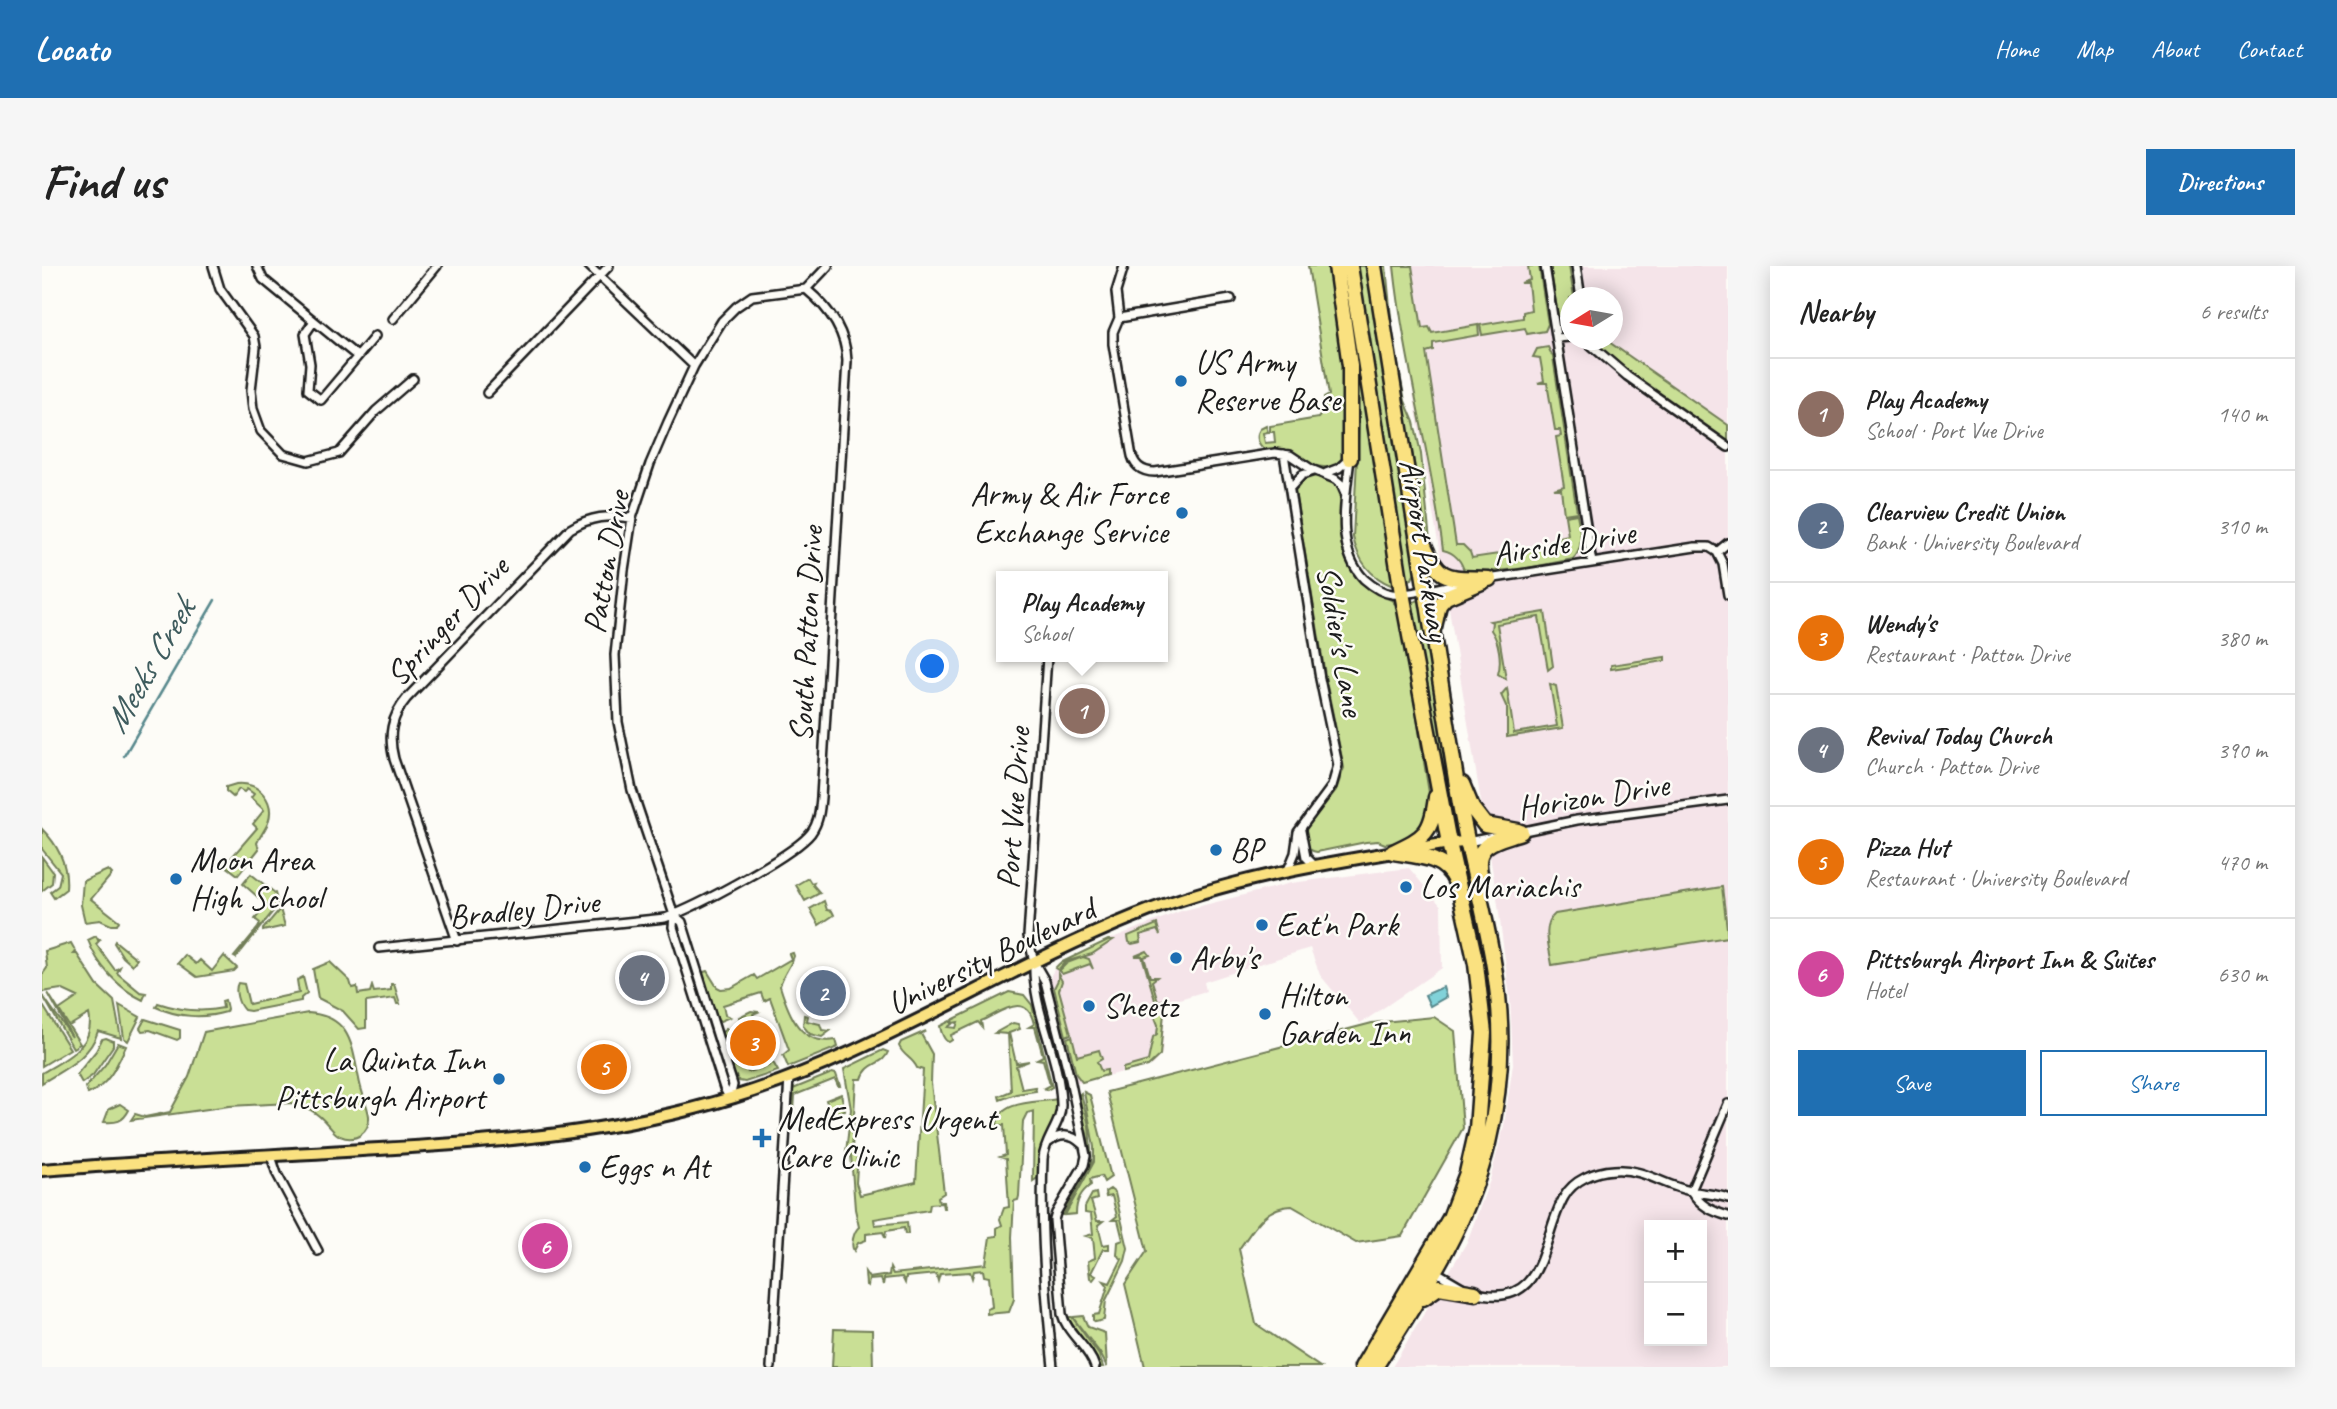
<!DOCTYPE html>
<html lang="en">
<head>
<meta charset="utf-8">
<style>
  :root { --surface:#fff; --page:#f6f6f6; --text:#222; --muted:#767676; --line:#e0e0e0; --accent:#1f6fb2 }
  body { margin:0; font-family:Caveat,sans-serif; background:var(--page); color:var(--text) }
  .controls { position:absolute; right:21px; bottom:21px; display:grid; overflow:hidden; border-radius:0px; box-shadow:0 4px 18px #0003 }
  .controls button { width:63px; height:63px; display:grid; place-items:center; padding:0; border:0; border-bottom:2px solid var(--line); background:var(--surface); color:var(--text); font:35px sans-serif }
  .compass { position:absolute; left:1518px; top:21px; width:63px; height:63px; border-radius:50%; background:var(--surface); box-shadow:0 4px 18px #0003; rotate:259deg }
  .you { position:absolute; left:891px; top:401px; width:24px; height:24px; margin:-18px; border:5px solid #fff; border-radius:50%; background:#1a73e8; box-shadow:0 0 0 10px #1a73e833 }
  .badge { display:grid; place-items:center; width:46px; height:46px; border-radius:50%; background:var(--accent); color:#fff; font-size:23px; font-weight:700 }
  .pin { position:absolute; translate:-50% -50%; border:4px solid #fff; box-shadow:0 2px 7px #0006 }
  .popup { position:absolute; left:954px; top:305px; width:172px; height:91px; box-sizing:border-box; display:grid; place-content:center; border-radius:0px; background:var(--surface); filter:drop-shadow(0 2px 5px #0005); font-size:23px; white-space:nowrap; color:var(--muted) }
  .popup b { font-size:26px; color:var(--text) }
  .popup::after { content:''; position:absolute; left:50%; top:100%; margin-left:-14px; border:14px solid transparent; border-top-color:var(--surface) }
  .list { margin:0; padding:0; list-style:none }
  h2 { display:flex; justify-content:space-between; align-items:center; height:91px; margin:0; padding:0 28px; font-size:30px }
  h2 small { font-size:23px; font-weight:400; color:var(--muted) }
  .list li { display:grid; grid-template-columns:46px 1fr auto; gap:21px; align-items:center; box-sizing:border-box; height:112px; padding:0 28px; border-top:2px solid var(--line) }
  .list b { display:block; font-size:26px; white-space:nowrap }
  .list p { margin:0; font-size:23px; white-space:nowrap; color:var(--muted) }
  .list em { font-size:23px; font-style:normal; color:var(--muted) }
  .actions { display:flex; gap:14px; padding:21px 28px }
  .actions a { flex:1; padding:16px 0; border:2px solid var(--accent); border-radius:0px; text-align:center; font-size:24px; color:var(--accent) }
  .actions .main { background:var(--accent); color:#fff }
  .map { position:relative; flex:none; width:1686px; height:1101px; overflow:hidden; border-radius:0px }
  header { display:flex; align-items:center; gap:42px; box-sizing:border-box; height:98px; padding:0 35px; background:var(--accent); color:#fff }
  header strong { font-size:33px }
  nav { display:flex; gap:38px; margin-inline-start:auto; font-size:24px }
  .intro { display:flex; align-items:center; justify-content:space-between; box-sizing:border-box; height:168px; padding:0 42px }
  h1 { margin:0; font-size:49px }
  .button { padding:18px 32px; border-radius:0px; background:var(--accent); color:#fff; font-size:24px; font-weight:700 }
  main { display:flex; gap:42px; padding:0 42px }
  aside { flex:1; background:var(--surface); border-radius:0px; box-shadow:0 4px 18px #0003 }
  .map>svg:first-child { display:block }
  .built { fill:#f5e4e9; fill-rule:evenodd }
  .green { fill:#c9df95; stroke:#727e58; stroke-width:2 }
  .water { fill:#81d2d9; stroke:#59898d; stroke-width:2 }
  .lines { fill:none; stroke-linecap:round; stroke-linejoin:round }
  .stream { stroke:#59898d; stroke-width:2.5 }
  .street-casing { stroke:#1c1c1c; stroke-width:12 }
  .primary-casing { stroke:#1c1c1c; stroke-width:16 }
  .highway-casing { stroke:#1c1c1c; stroke-width:19 }
  .street { stroke:#fdfcf7; stroke-width:7 }
  .primary { stroke:#fae180; stroke-width:10 }
  .highway { stroke:#fae180; stroke-width:14 }
  .poi-dot { fill:#1f6fb2; stroke:#fdfcf7; stroke-width:2.5 }
  .labels { text-anchor:middle; dominant-baseline:central; stroke-width:5; stroke-linejoin:round; paint-order:stroke }
  .poi-label { font-size:33px; fill:#1c1c1c; stroke:#fdfcf7; text-anchor:start }
  .street-label { font-size:33px; fill:#1c1c1c; stroke:#fdfcf7 }
  .water-label { font-size:35px; font-style:italic; fill:#3f5c5e; stroke:#fdfcf7 }
</style>
</head>
<body>
<header>
<strong>Locato</strong>
<nav><a>Home</a><a>Map</a><a>About</a><a>Contact</a></nav>
</header>
<div class="intro"><h1>Find us</h1><a class="button">Directions</a></div>
<main>
<div class="map">
<svg width="1686" height="1101" viewBox="0 0 1686 1101">
  <rect width="100%" height="100%" fill="#fdfcf7"/>
  <filter id="ink" filterUnits="userSpaceOnUse"><feTurbulence type="fractalNoise" baseFrequency=".0143" numOctaves="2"/><feDisplacementMap in="SourceGraphic" scale="14" xChannelSelector="R" yChannelSelector="G"/><feConvolveMatrix kernelMatrix="1 2 1 2 8 2 1 2 1" color-interpolation-filters="sRGB"/></filter>
  <g filter="url(#ink)">
    <path class="built" d="M1350,0H1686V1101H1350L1425,976L1448,914L1462,860L1471,798L1468,732L1455,632ZM1528,32H1570V74H1528ZM1607,959H1660V1075H1607Z
      M1367,602L1399,640L1400,702L1325,753L1318,757L1278,709L1268,682L1162,716L1164,725L1124,737L1120,788L1110,799L1036,817L1033,815L1009,720V709L1015,698L1068,673L1139,645L1249,617Z"/>
    <path class="green" d="M1266,0H1288L1303,115L1301,193L1292,202L1272,200L1247,185L1221,182C1215,177 1214,169 1218,163L1224,160L1226,166L1221,167L1223,177L1233,176L1232,166H1228V160L1276,152L1283,144L1282,132L1287,129Z
      M1313,0H1328L1375,307L1373,306L1370,313L1363,314Z
      M1337,0H1344L1351,72L1363,135L1372,156L1379,188L1388,275L1396,293L1412,306L1401,303L1387,282Z
      M1352,0H1370L1380,62L1387,61L1390,67L1436,59L1437,69L1391,77V84L1384,86L1414,279H1421L1428,286L1430,292L1517,279V271L1526,269L1523,250L1535,248C1538,265 1543,281 1531,293L1486,302L1423,308C1420,295 1414,287 1401,284C1389,189 1362,96 1352,0Z
      M1486,0H1497L1506,58L1503,65L1485,68L1483,62L1440,69L1438,59L1481,52V46L1489,44L1486,17H1479L1488,14Z
      M1508,0H1527L1532,31L1528,32V62L1522,61L1517,55Z
      M1305,39H1309L1354,316H1351V320C1328,311 1316,295 1311,271L1317,156L1314,108Z
      M1551,74H1564L1686,159V176L1587,107Z
      M1506,81L1511,91L1535,246L1522,248L1519,223H1512L1522,220L1514,171L1519,170L1518,164H1513L1505,117H1496L1502,115L1498,92L1491,91L1495,83Z
      M1271,210C1280,212 1291,212 1296,219C1303,230 1299,245 1298,256C1296,294 1316,323 1352,335V337L1357,341L1388,533L1387,557L1365,575L1343,578L1336,575L1324,576L1275,586C1264,585 1262,574 1263,564L1294,524L1302,502L1284,415L1253,226L1262,212Z
      M1380,333L1414,547L1411,564L1368,337Z
      M1503,346L1511,400L1506,404L1497,351L1455,358L1464,413L1456,408C1460,395 1457,375 1449,364L1450,356L1448,355Z
      M1623,391V395L1569,403V399Z
      M1508,418L1514,420L1521,462L1465,471V442L1459,429L1465,422L1472,467L1515,460Z
      M194,518C216,515 234,535 226,557C223,564 218,570 215,577L217,583L196,609L183,599L215,562L211,558L222,544L209,532L212,528L205,523L202,526L197,523L191,531L184,525V521Z
      M0,563C16,579 26,600 24,623L12,632L8,626L16,620L19,607L0,583Z
      M0,591L11,606L10,617L0,625Z
      M66,604L70,608L49,633L77,655L75,659H69L58,654L43,656L39,639L41,615Z
      M209,608L233,627L236,639L194,692L192,691L216,662L218,657L213,653L225,639L201,618Z
      M766,612L769,617L772,616L771,619L778,627L763,635L754,619Z
      M1680,621L1686,671L1510,699C1508,684 1499,659 1513,648Z
      M782,635L785,644L790,645L792,649L777,659L768,643Z
      M238,643L243,660L221,665V663Z
      M1115,658L1118,669L1115,664L1098,669L1099,676L1090,678L1087,676L1086,670Z
      M54,670L56,674L59,673L54,678L73,704L78,701L75,707L98,726L104,727L101,734C77,723 55,699 46,674Z
      M1066,674H1071L1050,688L1023,696L1016,704L1013,702L1018,697Z
      M73,675L95,693L90,699L81,691L72,677Z
      M29,677L34,686L32,688H35L55,719L72,735L79,772L56,765C48,792 22,803 0,817V807C23,793 54,780 47,748L27,760L17,744L36,731L19,723L0,726V709L5,702L3,685Z
      M1105,685L1108,689L1102,691L1108,711H1115L1110,715L1116,735L1122,734L1123,736L1118,789L1106,800L1081,806V802L1106,795L1111,771L1115,768L1116,759L1110,744L1115,741L1100,690H1093Z
      M751,687L752,690C749,700 740,710 738,720C747,749 758,780 794,774L796,781L746,801L741,789L747,784L728,732L722,735L719,727L681,739L683,749L688,751L676,756L659,707L665,705L675,721L679,723L689,722L712,709L715,713L749,693L747,688Z
      M143,689L154,698L158,694L170,705L182,690L195,702L192,705L155,711L136,697Z
      M1041,691L1047,693L1051,703L1048,698L1020,708L1017,705L1025,697Z
      M288,696L308,715L310,722L315,721L316,728L328,726L330,720L332,726L349,724V718H352L358,738H355L353,732L324,736V762L317,763L301,745L276,732L271,703Z
      M1016,708L1020,715L1017,724L1029,768L1024,770L1012,722L1016,714Z
      M261,711L265,727L259,732V735L208,745L202,744C196,738 192,724 196,717L202,718L207,738L257,727L255,714Z
      M967,726L982,729L990,739L1009,817L1010,821L1005,824L1002,822L1008,819L1001,794L995,793L1001,790L993,761H987L992,758C985,725 959,746 939,755L940,761L936,756L909,769L910,774L907,776C902,775 899,766 898,760L908,755L910,758L906,761L914,762L916,756L911,757L910,754Z
      M6,727L38,778L31,782L1,730L30,771Z
      M183,734L185,743L184,746C161,753 135,751 114,741L116,737C137,744 159,747 181,742L180,735Z
      M0,738L28,783L0,800Z
      M77,739L98,751L86,775L82,772Z
      M709,745L716,746L711,748L715,761H713L712,757L703,760L704,764L700,765L697,751Z
      M266,747C309,750 310,780 317,813C319,826 325,837 327,850C328,866 314,877 298,870C293,868 290,863 286,859C276,847 263,839 248,837L187,840L89,854L93,848L103,851L128,846L147,811L162,766Z
      M762,749L766,750L765,755L778,758L780,764L788,765L780,771L768,768L761,760Z
      M1392,751L1413,765L1421,862L1360,970L1314,977L1250,940C1223,940 1211,964 1197,983L1214,1058L1278,1101H1103L1083,1018L1105,985L1065,826L1330,757Z
      M103,753L138,764V772L135,774L108,764L100,765L98,762Z
      M971,757L976,758L978,763L967,767L974,797L987,795L974,800L980,823L993,821L994,825L974,828L958,834L957,830L969,825L966,768L953,767Z
      M684,763L689,765L686,774L695,800L700,797L706,806L728,799V795L732,798L736,805L703,816L697,815L689,802L679,770V767Z
      M884,765L879,768L890,788L889,817L902,927L896,931L897,936H902L903,942H901L900,937L888,938L887,944L832,953L833,959L865,956L866,968H863L862,962L844,965L843,972L841,966L824,968V974L816,977L812,985C808,979 812,965 817,961L813,943L809,889L807,885L804,886L809,843L802,803L841,784L846,786C841,800 825,795 820,813H814L810,883L816,885L814,917L818,929L874,916L881,804L875,802C871,792 861,790 857,780L859,776Z
      M1030,770L1035,790L1057,784L1060,793L1055,796L1059,805L1065,804V809L1040,816L1034,808L1025,772Z
      M64,772L71,775V780L51,809L40,817L35,808L54,785L60,773Z
      M76,777L84,780C75,799 67,819 46,828L44,821L63,799Z
      M790,807L794,808L798,820H796L793,813L753,829L751,863L748,865L751,823Z
      M1042,826L1048,829L1069,911L1062,916L1059,910L1048,913L1049,919C1038,926 1034,935 1034,948L1023,949L1052,896V881Z
      M1039,827L1047,860L1050,897L1021,949H1017L1047,896L1046,873L1037,829Z
      M799,828L803,844L789,848L784,834Z
      M1015,833L1016,844L998,884L997,911L991,915L992,845L985,847L981,855L977,930L976,934L972,935L970,971L972,1033L967,1046L945,1048V1043L950,1041L947,1011L942,1010L941,1004L932,1005L930,1012L928,1006L898,1008L896,1015L894,1008L864,1011L863,1017L860,1011L842,1013L841,1019L839,1013L827,1014L826,1020L824,1019L823,1006L827,1012L847,1009L848,1002L851,1008L944,998L948,971L955,970V962L960,959L958,953L962,942L967,941L964,893L958,891L964,889L962,859H955C957,833 997,837 1015,833Z
      M78,838L87,844C81,856 74,857 62,856L67,843Z
      M1068,923L1073,927L1086,982L1083,995L1064,1034L1062,1054L1054,1056L1051,1054V1049L1057,1048L1066,1020L1062,1015L1068,1017L1080,993L1075,989L1076,976L1081,974L1076,954H1070L1075,950L1070,930L1064,931L1063,926Z
      M1054,927L1055,933L1049,935L1055,955H1061L1056,959L1061,979L1067,978V983H1061L1049,1007L1054,1010L1051,1014L1048,1012L1046,995L1053,992L1051,972L1044,970L1051,968L1049,948L1043,947V941L1050,928Z
      M1041,1050L1046,1061L1063,1067L1065,1101L1058,1087L1032,1053V1051Z
      M1025,1051H1030L1057,1089L1061,1101H1058L1053,1090Z
      M792,1063L830,1064L831,1101H790Z"/>
    <path class="water" d="M1401,721L1404,731L1388,740L1383,729Z"/>
    <g class="lines">
      <path class="stream" d="M82,490L173,334"/>
      <g class="street-casing">
        <path id="street" d="M171,0L178,23L212,70L214,81L209,124L211,143L219,165L241,188L266,195L297,187L334,145L371,113
          M215,0L221,13L272,55L263,68L268,98L266,124L279,134L333,70
          M547,0L652,100
          M1082,0L1074,26L1077,52L1189,33
          M1503,0L1550,297
          M1534,0L1539,32
          M764,23L786,0
          M1077,52L1071,66V78L1089,185C1091,199 1099,206 1113,206L1233,187L1248,189L1269,203L1293,213L1299,218L1303,227
          M351,53L395,0
          M272,55L315,90
          M1515,72L1528,71
          M1543,74L1585,110L1686,181
          M445,127L567,0
          M1242,188L1278,413L1296,499L1290,520L1256,566L1253,587L1246,604
          M1308,192C1304,231 1292,282 1322,313C1330,320 1339,327 1350,328C1366,330 1402,320 1420,317
          M1284,207L1297,202L1308,192
          M1248,222L1260,209L1272,205
          M1675,286L1681,298L1686,329
          M1675,286L1686,277
          M1446,313L1653,281H1667L1675,286
          M1005,391L986,670L992,696L1003,715L1028,813L1044,890L1042,899L1014,947L1012,954L1020,1048C1025,1068 1047,1081 1053,1101
          M1259,565L1264,591L1272,599
          M1477,566L1535,554L1686,534
          M1425,576L1451,571
          M632,649L640,656L691,819L688,832
          M415,675L352,493C346,469 349,451 365,432L528,263C549,250 566,249 590,252
          M337,682L623,652C652,642 751,590 769,567C777,556 778,544 779,531L805,95C804,65 787,42 764,23
          M992,697C990,745 1018,790 1019,838C1020,857 1002,874 1001,893C998,962 1004,1032 1011,1101
          M688,833L682,822L631,661L632,649L590,524L576,456L573,389L582,304L590,252L608,198L626,156L652,100L680,55L694,41L710,30L764,23
          M1007,876C1018,867 1030,868 1040,878
          M229,890L235,908L276,985
          M1649,925L1686,838
          M1649,925C1659,940 1669,945 1686,950
          M1391,1004L1420,1021
          M1431,1026C1505,1046 1498,973 1522,931C1531,914 1553,905 1572,904C1602,902 1622,920 1649,925C1661,928 1674,928 1686,932
          M729,1101L747,812"/>
      </g>
      <g class="primary-casing">
        <path id="primary" d="M0,904C112,895 225,890 337,883C458,876 576,867 692,831C833,788 957,705 1093,650C1194,609 1300,595 1407,577L1425,576"/>
      </g>
      <g class="highway-casing">
        <path id="highway" d="M1294,0L1308,100V192
          M1308,0L1360,327L1407,577L1434,698L1442,767L1435,863L1425,907L1408,952L1320,1101
          M1332,0C1361,177 1388,355 1417,532C1426,589 1443,644 1452,701C1462,759 1460,820 1446,877C1426,960 1378,1030 1333,1101
          M1382,279C1398,318 1409,311 1447,313
          M1392,361L1397,339L1404,331L1442,315
          M1420,518L1430,542L1443,559L1476,565
          M1351,586C1383,571 1390,567 1394,531
          M1351,586C1375,590 1402,590 1413,615
          M1438,607C1431,576 1456,574 1479,566
          M1381,1032L1397,1021L1433,1027"/>
      </g>
      <use href="#street" class="street"/>
      <use href="#primary" class="primary"/>
      <use href="#highway" class="highway"/>
    </g>
  </g>
  <g class="poi-dot">
    <circle cx="1139" cy="115" r="7"/>
    <circle cx="1140" cy="247" r="7"/>
    <circle cx="1174" cy="584" r="7"/>
    <circle cx="134" cy="613" r="7"/>
    <circle cx="1364" cy="621" r="7"/>
    <circle cx="1220" cy="659" r="7"/>
    <circle cx="1134" cy="692" r="7"/>
    <circle cx="1047" cy="740" r="7"/>
    <circle cx="1223" cy="748" r="7"/>
    <circle cx="457" cy="813" r="7"/>
    <path d="M716.5 861.5h7v7h7v7h-7v7h-7v-7h-7v-7h7z"/>
    <circle cx="543" cy="901" r="7"/>
  </g>
  <g class="labels">
    <g class="poi-label">
      <text x="1153" y="96">US Army<tspan x="1153" dy="38">Reserve Base</tspan></text>
      <text x="1126" y="228" text-anchor="end">Army &amp; Air Force<tspan x="1126" dy="38">Exchange Service</tspan></text>
      <text x="1188" y="584">BP</text>
      <text x="148" y="594">Moon Area<tspan x="148" dy="38">High School</tspan></text>
      <text x="1378" y="621">Los Mariachis</text>
      <text x="1234" y="659">Eat'n Park</text>
      <text x="1148" y="692">Arby's</text>
      <text x="1237" y="729">Hilton<tspan x="1237" dy="38">Garden Inn</tspan></text>
      <text x="1061" y="740">Sheetz</text>
      <text x="443" y="794" text-anchor="end">La Quinta Inn<tspan x="443" dy="38">Pittsburgh Airport</tspan></text>
      <text x="736" y="853">MedExpress Urgent<tspan x="736" dy="38">Care Clinic</tspan></text>
      <text x="557" y="901">Eggs n At</text>
    </g>
    <g class="street-label">
      <text transform="translate(1522 277) rotate(-9)">Airside Drive</text>
      <text transform="translate(1383 284) rotate(81)">Airport Parkway</text>
      <text transform="translate(564 296) rotate(-80)">Patton Drive</text>
      <text transform="translate(405 355) rotate(-47)">Springer Drive</text>
      <text transform="translate(764 368) rotate(-87)">South Patton Drive</text>
      <text transform="translate(1299 375) rotate(80)">Soldier's Lane</text>
      <text transform="translate(1551 530) rotate(-9)">Horizon Drive</text>
      <text transform="translate(971 542) rotate(-86)">Port Vue Drive</text>
      <text transform="translate(482 643) rotate(-6)">Bradley Drive</text>
      <text transform="translate(949 690) rotate(-26)">University Boulevard</text>
    </g>
    <g class="water-label">
      <text transform="translate(107 400) rotate(-60)">Meeks Creek</text>
    </g>
  </g>
</svg>
<div class="controls">
<button>+</button>
<button>−</button>
</div>
<svg class="compass" viewBox="-18 -18 36 36"><path d="M0-13l5 13h-10z" fill="#e53935"/><path d="M0 13l5-13h-10z" fill="#767676"/></svg>
<div class="you"></div>
<div class="pin badge" style="left:1040px;top:445px;background:#8d6e63">1</div>
<div class="popup"><b>Play Academy</b>School</div>
<div class="pin badge" style="left:781px;top:727px;background:#5c6f8a">2</div>
<div class="pin badge" style="left:711px;top:777px;background:#e8710a">3</div>
<div class="pin badge" style="left:600px;top:712px;background:#6b7280">4</div>
<div class="pin badge" style="left:562px;top:801px;background:#e8710a">5</div>
<div class="pin badge" style="left:503px;top:980px;background:#d1479c">6</div>
</div>
<aside>
<h2>Nearby<small>6 results</small></h2>
<ul class="list">
<li><span class="badge" style="background:#8d6e63">1</span><div><b>Play Academy</b><p>School · Port Vue Drive</p></div><em>140 m</em></li>
<li><span class="badge" style="background:#5c6f8a">2</span><div><b>Clearview Credit Union</b><p>Bank · University Boulevard</p></div><em>310 m</em></li>
<li><span class="badge" style="background:#e8710a">3</span><div><b>Wendy's</b><p>Restaurant · Patton Drive</p></div><em>380 m</em></li>
<li><span class="badge" style="background:#6b7280">4</span><div><b>Revival Today Church</b><p>Church · Patton Drive</p></div><em>390 m</em></li>
<li><span class="badge" style="background:#e8710a">5</span><div><b>Pizza Hut</b><p>Restaurant · University Boulevard</p></div><em>470 m</em></li>
<li><span class="badge" style="background:#d1479c">6</span><div><b>Pittsburgh Airport Inn &amp; Suites</b><p>Hotel</p></div><em>630 m</em></li>
</ul>
<div class="actions"><a class="main">Save</a><a>Share</a></div>
</aside>
</main>
</body>
</html>
